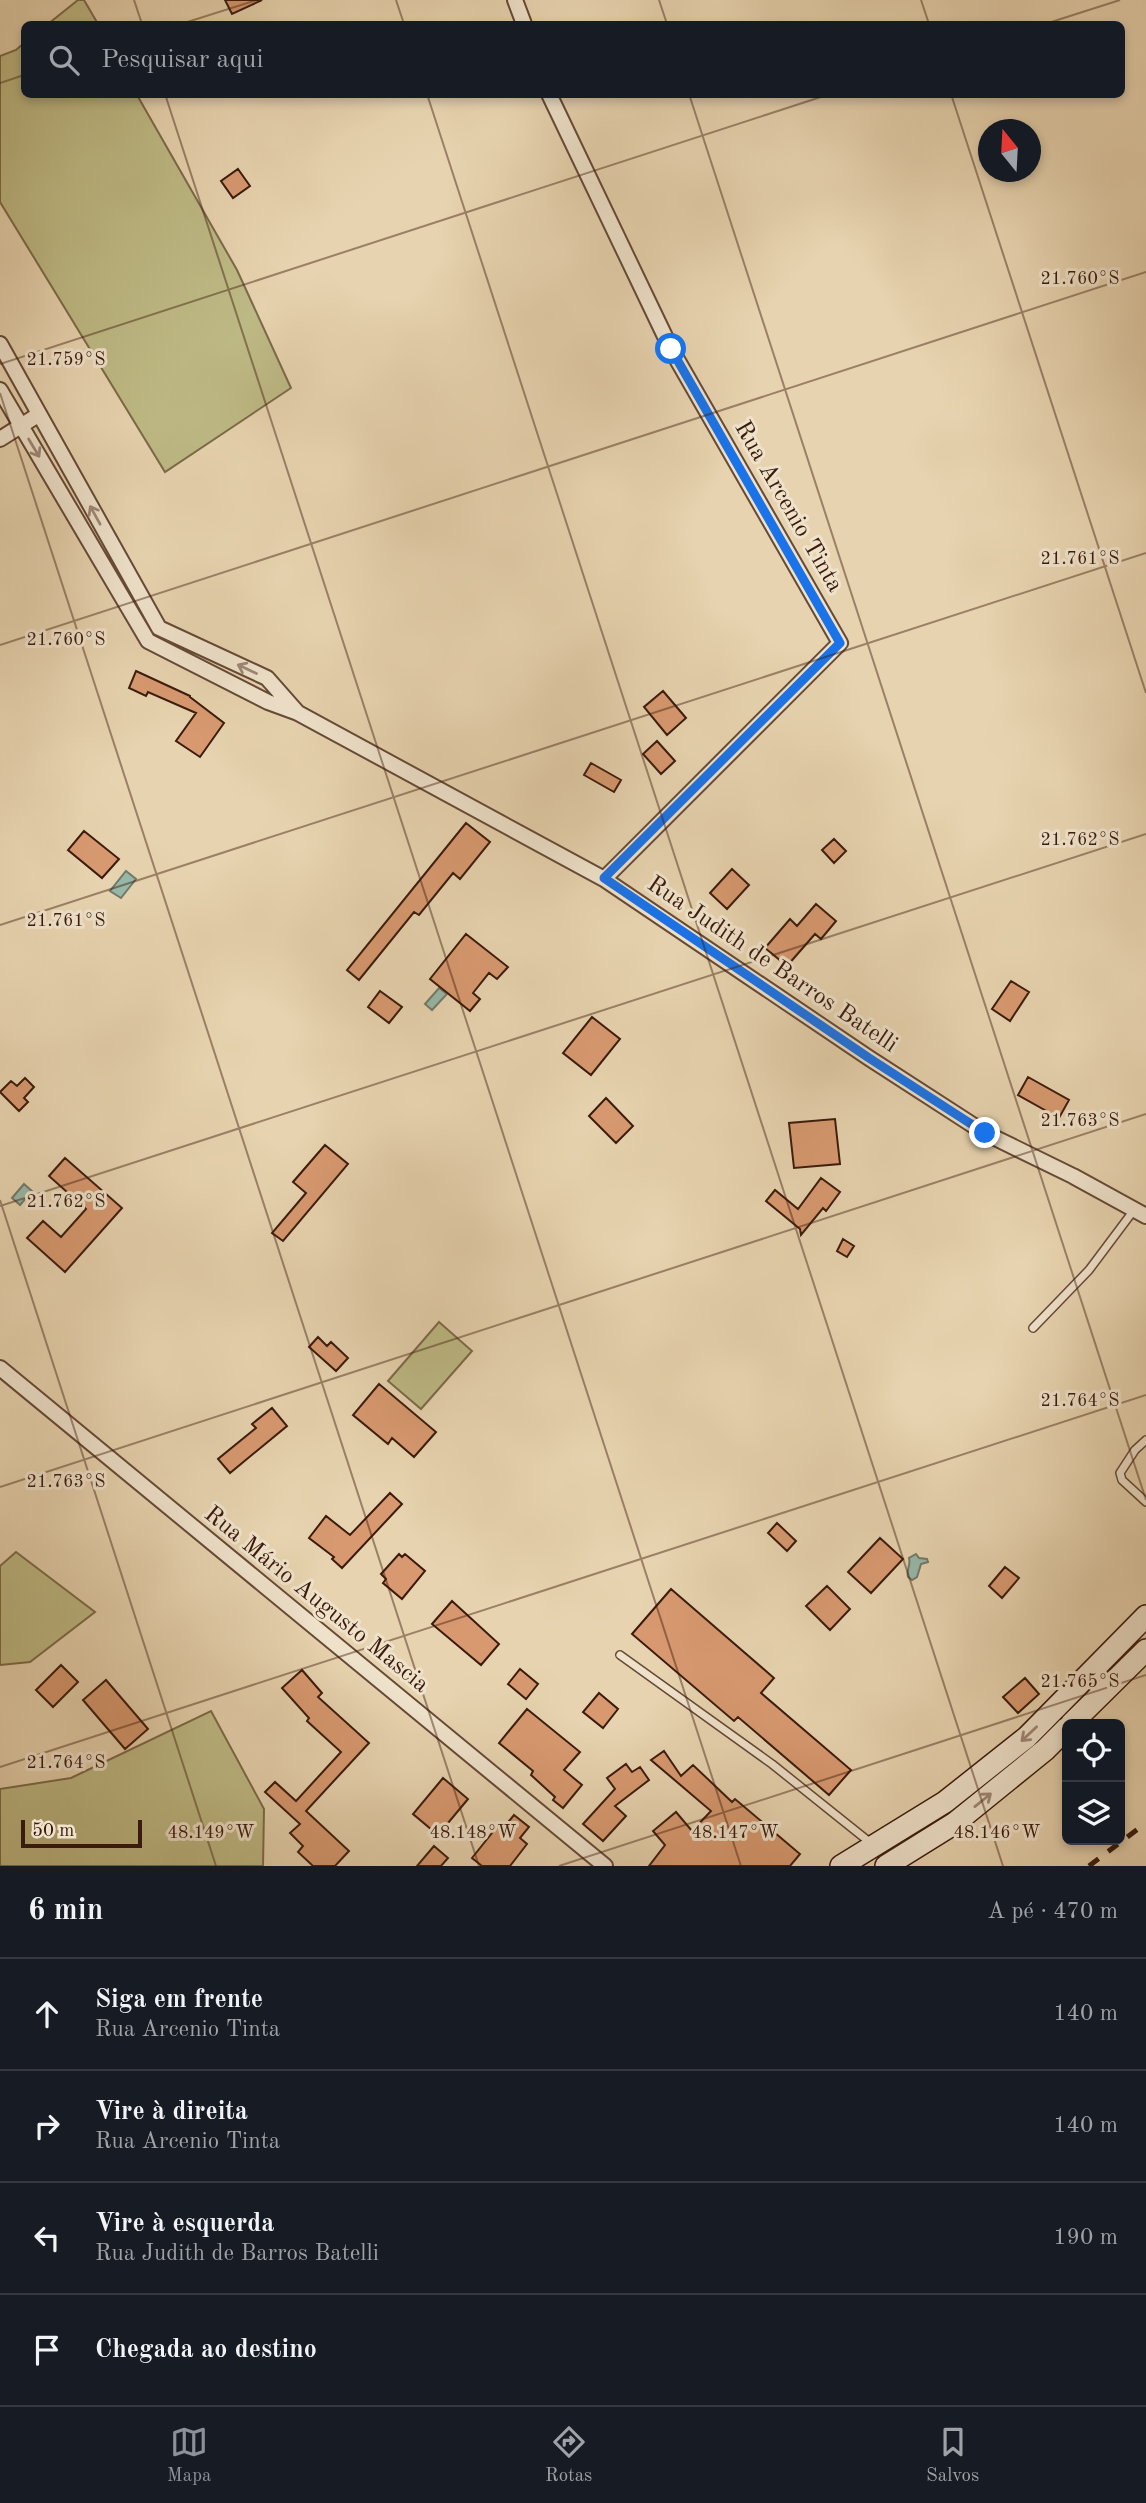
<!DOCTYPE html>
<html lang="pt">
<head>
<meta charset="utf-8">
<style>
  :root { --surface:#171b24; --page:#20242c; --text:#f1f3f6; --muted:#9ea1a6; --line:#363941; --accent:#8c9099 }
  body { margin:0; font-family:"Old Standard TT",serif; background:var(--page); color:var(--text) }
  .controls { position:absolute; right:21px; bottom:21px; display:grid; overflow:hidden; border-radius:10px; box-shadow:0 4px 10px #0003 }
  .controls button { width:63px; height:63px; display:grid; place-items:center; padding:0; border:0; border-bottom:2px solid var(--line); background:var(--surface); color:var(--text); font:35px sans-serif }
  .compass { position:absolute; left:978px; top:119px; width:63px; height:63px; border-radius:50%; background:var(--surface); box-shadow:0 4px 10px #0003; rotate:342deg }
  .scale { position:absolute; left:21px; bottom:18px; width:121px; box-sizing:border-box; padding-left:7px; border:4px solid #3b1b0d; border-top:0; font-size:19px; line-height:24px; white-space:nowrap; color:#3b1b0d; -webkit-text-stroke:5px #efe2cb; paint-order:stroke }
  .stop { position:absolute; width:21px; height:21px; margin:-16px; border:5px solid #1a73e8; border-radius:50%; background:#fff }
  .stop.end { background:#1a73e8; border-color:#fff; box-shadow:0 2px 7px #0008 }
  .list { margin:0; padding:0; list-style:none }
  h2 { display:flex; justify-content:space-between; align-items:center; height:91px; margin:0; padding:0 28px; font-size:30px }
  h2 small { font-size:23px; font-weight:400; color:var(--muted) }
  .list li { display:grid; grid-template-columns:46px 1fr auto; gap:21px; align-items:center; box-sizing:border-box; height:112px; padding:0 28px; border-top:2px solid var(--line) }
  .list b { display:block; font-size:26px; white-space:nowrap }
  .list p { margin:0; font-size:23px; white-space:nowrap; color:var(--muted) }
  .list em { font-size:23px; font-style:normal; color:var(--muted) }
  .icon { flex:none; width:38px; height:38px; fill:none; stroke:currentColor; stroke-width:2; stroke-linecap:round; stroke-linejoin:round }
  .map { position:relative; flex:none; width:1146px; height:1866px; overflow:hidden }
  .search { position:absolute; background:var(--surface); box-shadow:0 4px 10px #0003; left:21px; right:21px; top:21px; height:77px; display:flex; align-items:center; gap:18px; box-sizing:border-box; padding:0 24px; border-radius:10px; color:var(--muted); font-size:26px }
  .sheet { height:539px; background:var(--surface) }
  nav { display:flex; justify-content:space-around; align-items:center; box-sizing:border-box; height:98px; border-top:2px solid var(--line); background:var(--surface); font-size:19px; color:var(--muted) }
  nav a { display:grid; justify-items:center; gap:4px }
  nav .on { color:var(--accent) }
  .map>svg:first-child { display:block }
  .green { fill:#beba85; stroke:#7c6a49; stroke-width:2 }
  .water { fill:#97b8a8; stroke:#72796a; stroke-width:2 }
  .building { fill:#d89970; stroke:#3b1b0d; stroke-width:2 }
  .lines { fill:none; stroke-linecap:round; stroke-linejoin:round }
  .lane-casing { stroke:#664936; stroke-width:10 }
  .street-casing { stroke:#664936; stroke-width:18 }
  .secondary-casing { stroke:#3b1b0d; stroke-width:24 }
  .lane { stroke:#efe2cb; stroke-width:7 }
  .street { stroke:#efe2cb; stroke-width:14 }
  .secondary { stroke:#efe2cb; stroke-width:21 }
  .rail { stroke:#3b1b0d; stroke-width:5; stroke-dasharray:12 12; stroke-linecap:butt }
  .oneway { stroke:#9e8876 }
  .route { stroke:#1a73e8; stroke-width:9 }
  .ticks { fill:none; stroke:#3b1b0d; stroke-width:2; stroke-opacity:0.45 }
  .labels { text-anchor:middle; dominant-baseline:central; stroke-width:6; stroke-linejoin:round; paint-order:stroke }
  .street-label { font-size:24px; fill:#3b1b0d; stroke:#efe2cb }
  .ticks-label { font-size:18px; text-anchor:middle; fill:#3b1b0d; stroke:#efe2cb; stroke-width:6; stroke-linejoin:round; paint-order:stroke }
</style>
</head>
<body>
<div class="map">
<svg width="1146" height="1866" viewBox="0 0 1146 1866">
  <rect width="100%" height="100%" fill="#e7d3af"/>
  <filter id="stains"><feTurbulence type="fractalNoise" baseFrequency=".00286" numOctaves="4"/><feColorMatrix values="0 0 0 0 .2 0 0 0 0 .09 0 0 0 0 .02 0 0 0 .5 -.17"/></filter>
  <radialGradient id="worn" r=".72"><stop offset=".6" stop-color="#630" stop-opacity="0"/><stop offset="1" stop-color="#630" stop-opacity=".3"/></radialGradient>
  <path class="green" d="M78,0H84L98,24H48Z
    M24,43V94L137,95L237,270L291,388L165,472L0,202V56L16,50Z
    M439,1322L472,1351L421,1409L388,1381Z
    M16,1552L95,1612L30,1662L0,1665V1566Z
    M211,1711L264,1809L263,1866H0V1789L71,1778Z"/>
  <path class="water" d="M126,871L136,879L121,898L110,891Z
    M439,988L447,994L432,1010L425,1004Z
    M24,1184L32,1191L20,1205L12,1198Z
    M916,1554L919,1558L927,1559L928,1562L921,1564L917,1577L912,1580L908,1577C906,1570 911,1565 909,1558Z"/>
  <path class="building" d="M225,0H262L232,14Z
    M238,169L250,186L233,198L221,181Z
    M136,671L190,696V697L224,723L200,757L176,741L196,713L148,692L146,696L129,688Z
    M663,691L686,718L667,735L644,707Z
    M657,741L675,761L661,774L643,754Z
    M591,763L621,780L614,792L584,775Z
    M466,823L490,842L460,879L453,873L419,915L414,912L359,980L347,970Z
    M84,831L119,859L102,878L68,850Z
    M834,839L846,851L834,863L822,850Z
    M732,869L749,885L727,909L710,893Z
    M816,904L836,921L821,939L815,934L787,966L765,948L790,919L797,926Z
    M466,934L508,967L497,979L489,973L473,993L480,999L470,1011L430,979Z
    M1011,981L1029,992L1010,1021L992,1009Z
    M380,991L402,1007L389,1023L368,1007Z
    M592,1017L620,1039L591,1075L563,1053Z
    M1028,1077L1069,1100L1059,1118L1018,1095Z
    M25,1078L34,1087L24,1098L28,1102L19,1111L0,1092L11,1081L17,1086Z
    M606,1098L633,1126L616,1143L589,1116Z
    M835,1119L840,1164L794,1168L789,1123Z
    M325,1145L348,1164L283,1241L272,1233L306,1193L293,1182Z
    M65,1158L122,1208L65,1272L27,1238L43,1221L61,1237L86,1209L49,1176Z
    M821,1178L840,1192L826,1211L823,1208L801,1235L800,1229L766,1201L775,1190L798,1209Z
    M843,1239L854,1246L847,1257L837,1251Z
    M318,1337L327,1346L331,1342L348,1358L336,1371L309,1347Z
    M379,1384L436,1432L414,1457L392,1438L388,1444L353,1415Z
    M272,1408L287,1426L230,1473L218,1459L256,1428L252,1424Z
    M390,1493L402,1504L342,1568L332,1559L334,1557L309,1538L326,1516L350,1535Z
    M777,1523L796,1541L787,1551L768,1533Z
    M880,1538L903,1559L871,1593L848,1572Z
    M399,1554L402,1557L405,1554L425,1571L402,1599L383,1583L386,1579L381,1574Z
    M1005,1567L1019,1578L1002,1598L989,1586Z
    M827,1586L850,1609L830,1630L806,1606Z
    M671,1589L774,1678L761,1693L851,1770L829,1795L738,1717L734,1721L632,1634Z
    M452,1601L499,1644L481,1665L432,1624Z
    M61,1665L78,1682L53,1707L36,1690Z
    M520,1669L538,1684L526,1699L508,1684Z
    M302,1670L322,1693L318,1697L369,1743L306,1811L349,1851L335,1866H313L298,1852L303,1846L290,1833L300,1824L265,1792L275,1782L296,1801L341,1752L307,1721L309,1718L282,1688Z
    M1025,1678L1039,1694L1018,1713L1003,1697Z
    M106,1680L148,1729L125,1749L83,1700Z
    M599,1693L618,1709L603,1728L583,1712Z
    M527,1709L580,1752L564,1770L582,1785L563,1808L553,1800L555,1797L531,1775L533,1771L499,1743Z
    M664,1751L681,1776L693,1765L732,1802L735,1799L800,1854L790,1866H649L665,1845L653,1831L676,1812L692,1831L711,1811L651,1760Z
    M626,1764L632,1772L640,1767L649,1780L615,1806L626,1816L603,1841L583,1824L615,1789L607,1778Z
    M443,1778L468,1799L438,1835L413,1814Z
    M514,1815L529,1827L520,1838L527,1844L510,1866H482L472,1858L500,1823L505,1826Z
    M434,1846L448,1858L441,1866H417Z"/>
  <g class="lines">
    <g class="lane-casing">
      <path id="lane" d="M1033,1328L1089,1270L1134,1210
        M1146,1440L1135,1450L1120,1473L1122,1480L1146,1502
        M620,1655L772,1764L872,1844"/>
    </g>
    <g class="street-casing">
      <path id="street" d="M515,0L524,24
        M549,94L671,349L840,643L604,879
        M0,344L159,628L267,678L297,712
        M0,390L148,641L268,702L298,713L604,879L869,1058L985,1133L1073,1176L1146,1216
        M0,439L38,415
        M0,1368L605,1866"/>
    </g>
    <g class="secondary-casing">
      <path id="secondary" d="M1071,1724L1146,1650
        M841,1866L945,1802L1027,1737L1146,1616
        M886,1866L955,1823L1045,1750L1067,1728"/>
    </g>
    <use href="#lane" class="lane"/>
    <use href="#street" class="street"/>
    <use href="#secondary" class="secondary"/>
    <path class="rail" d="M1089,1866L1146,1823"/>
  </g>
  <defs><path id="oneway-shaft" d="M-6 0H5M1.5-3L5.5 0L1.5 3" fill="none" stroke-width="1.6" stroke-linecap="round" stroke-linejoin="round" transform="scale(1.75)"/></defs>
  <g class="oneway">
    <use href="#oneway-shaft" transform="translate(34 448) rotate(59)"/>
    <use href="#oneway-shaft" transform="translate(95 515) rotate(-119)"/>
    <use href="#oneway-shaft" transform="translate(247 669) rotate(-155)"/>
    <use href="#oneway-shaft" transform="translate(1029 1734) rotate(137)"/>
    <use href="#oneway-shaft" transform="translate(983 1800) rotate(-39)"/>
  </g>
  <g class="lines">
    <path class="route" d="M671,349L840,643L604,878L869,1058L985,1133"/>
  </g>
  <path class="ticks" d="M134,0L142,24M396,0L404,24M659,0L667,24M921,0L929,24M181,24L257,0M1045,24L1120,0M0,83L24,75M165,94L741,1866M427,94L1003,1866M689,94L1146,1500M951,94L1146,693M0,364L830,94M0,393L479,1866M0,645L1146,272M0,925L1146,553M0,1200L216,1866M0,1206L1146,834M0,1487L1146,1114M0,1767L1146,1395M559,1866L1146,1675"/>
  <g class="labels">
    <g class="street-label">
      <text transform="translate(788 507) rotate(60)">Rua Arcenio Tinta</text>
      <text transform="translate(772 965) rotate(34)">Rua Judith de Barros Batelli</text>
      <text transform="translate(316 1600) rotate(39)">Rua Mário Augusto Mascia</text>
    </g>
  </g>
  <g class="ticks-label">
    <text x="1080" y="284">21.760°S</text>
    <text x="66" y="365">21.759°S</text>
    <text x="1080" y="564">21.761°S</text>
    <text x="66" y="645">21.760°S</text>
    <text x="1080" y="845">21.762°S</text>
    <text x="66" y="926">21.761°S</text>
    <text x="1080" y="1126">21.763°S</text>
    <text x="66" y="1207">21.762°S</text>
    <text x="1080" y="1406">21.764°S</text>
    <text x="66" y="1487">21.763°S</text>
    <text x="1080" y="1687">21.765°S</text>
    <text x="66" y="1768">21.764°S</text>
    <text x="211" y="1838">48.149°W</text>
    <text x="473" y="1838">48.148°W</text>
    <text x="735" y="1838">48.147°W</text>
    <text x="997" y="1838">48.146°W</text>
  </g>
  <rect width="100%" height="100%" filter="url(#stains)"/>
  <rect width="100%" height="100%" fill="url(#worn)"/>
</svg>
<div class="controls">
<button><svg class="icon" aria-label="locate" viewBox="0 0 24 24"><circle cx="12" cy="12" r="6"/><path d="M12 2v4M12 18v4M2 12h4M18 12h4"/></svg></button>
<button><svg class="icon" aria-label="layers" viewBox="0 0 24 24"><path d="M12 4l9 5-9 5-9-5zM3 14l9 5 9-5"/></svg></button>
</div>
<svg class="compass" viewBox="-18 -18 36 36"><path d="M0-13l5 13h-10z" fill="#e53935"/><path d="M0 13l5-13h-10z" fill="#9ea1a6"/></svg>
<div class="scale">50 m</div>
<div class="stop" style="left:671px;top:349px"></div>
<div class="stop end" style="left:985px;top:1133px"></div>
<div class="search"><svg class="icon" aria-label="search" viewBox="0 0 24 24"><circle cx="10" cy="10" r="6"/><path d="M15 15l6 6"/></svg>Pesquisar aqui</div>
</div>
<section class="sheet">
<h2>6 min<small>A pé · 470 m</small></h2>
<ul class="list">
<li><svg class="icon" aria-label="ahead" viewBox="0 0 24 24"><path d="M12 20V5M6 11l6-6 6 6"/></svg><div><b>Siga em frente</b><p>Rua Arcenio Tinta</p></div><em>140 m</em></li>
<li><svg class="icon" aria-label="right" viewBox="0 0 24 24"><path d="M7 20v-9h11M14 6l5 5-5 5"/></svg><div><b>Vire à direita</b><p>Rua Arcenio Tinta</p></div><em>140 m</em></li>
<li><svg class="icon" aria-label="left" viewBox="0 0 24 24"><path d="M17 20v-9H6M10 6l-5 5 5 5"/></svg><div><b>Vire à esquerda</b><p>Rua Judith de Barros Batelli</p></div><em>190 m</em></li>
<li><svg class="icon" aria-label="arrive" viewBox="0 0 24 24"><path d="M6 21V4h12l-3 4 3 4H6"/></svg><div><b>Chegada ao destino</b></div></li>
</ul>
</section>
<nav>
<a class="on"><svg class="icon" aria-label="map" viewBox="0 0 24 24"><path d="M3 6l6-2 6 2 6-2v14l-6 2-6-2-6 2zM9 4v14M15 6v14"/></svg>Mapa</a>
<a><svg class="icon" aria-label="directions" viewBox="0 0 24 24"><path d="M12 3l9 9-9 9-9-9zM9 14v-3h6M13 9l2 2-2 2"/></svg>Rotas</a>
<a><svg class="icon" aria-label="saved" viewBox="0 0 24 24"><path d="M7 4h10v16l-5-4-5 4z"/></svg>Salvos</a>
</nav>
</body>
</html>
